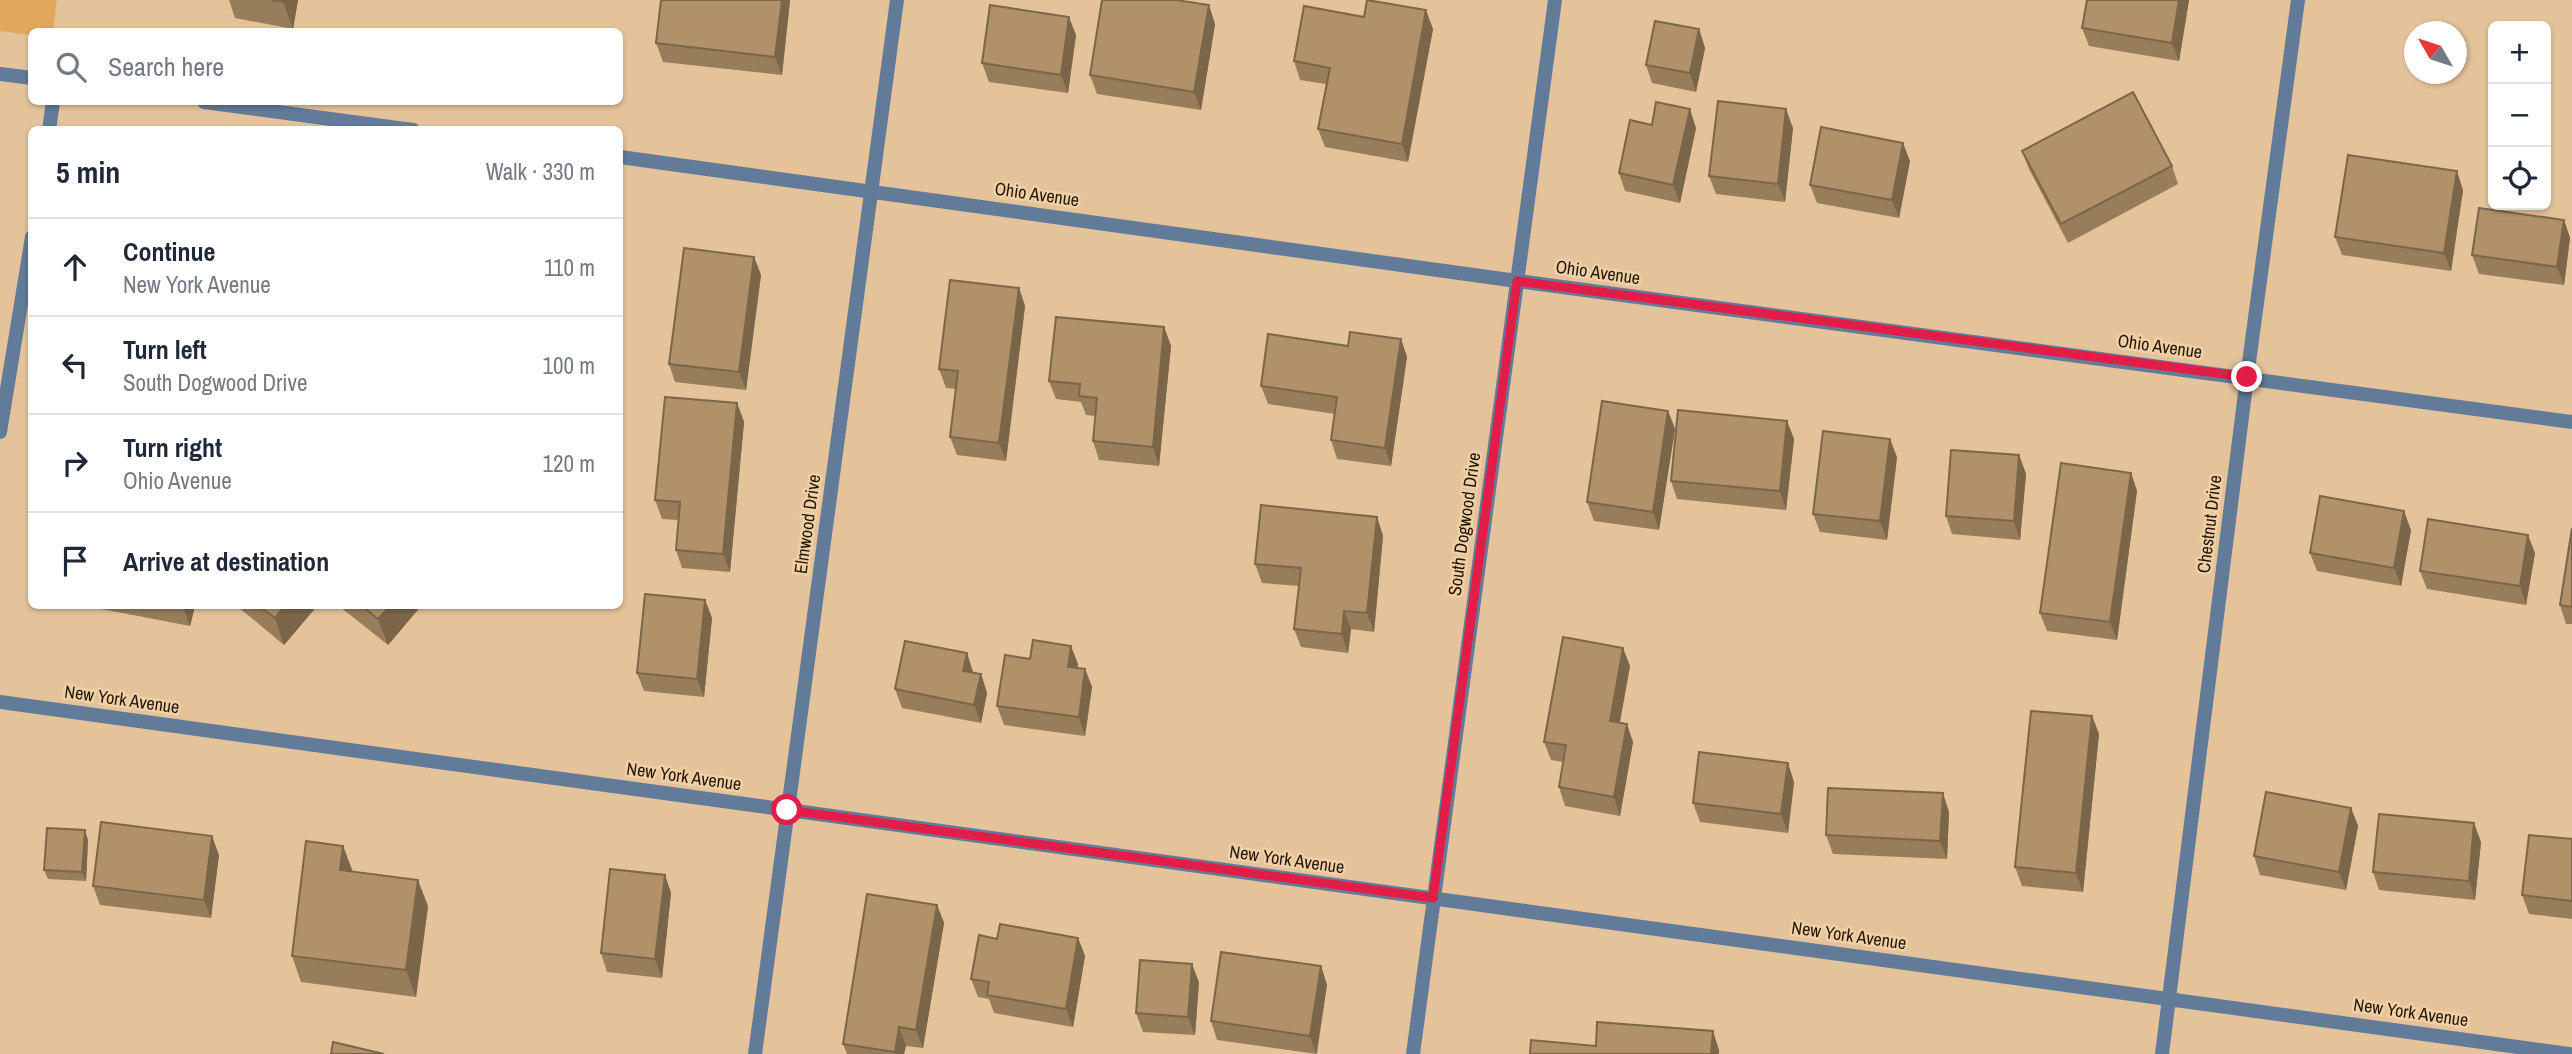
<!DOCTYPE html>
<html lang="en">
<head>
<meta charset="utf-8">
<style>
  :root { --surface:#fff; --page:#f6f6f7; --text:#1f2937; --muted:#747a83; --line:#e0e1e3 }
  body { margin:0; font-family:"Archivo Narrow",sans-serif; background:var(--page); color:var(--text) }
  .controls { position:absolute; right:21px; top:21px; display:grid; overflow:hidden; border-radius:10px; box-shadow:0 2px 5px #0004 }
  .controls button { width:63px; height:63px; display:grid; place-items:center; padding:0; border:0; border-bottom:2px solid var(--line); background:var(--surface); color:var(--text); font:35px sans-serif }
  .compass { position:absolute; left:2404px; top:21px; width:63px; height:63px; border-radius:50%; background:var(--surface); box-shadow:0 2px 5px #0004; rotate:309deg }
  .stop { position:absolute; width:21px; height:21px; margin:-16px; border:5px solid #e11d48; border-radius:50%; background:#fff }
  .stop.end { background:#e11d48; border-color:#fff; box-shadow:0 2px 7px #0008 }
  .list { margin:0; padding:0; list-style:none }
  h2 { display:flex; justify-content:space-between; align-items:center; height:91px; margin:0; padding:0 28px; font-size:30px }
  h2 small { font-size:23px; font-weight:400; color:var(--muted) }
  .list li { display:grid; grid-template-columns:46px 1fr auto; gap:21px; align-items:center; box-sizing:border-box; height:98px; padding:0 28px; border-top:2px solid var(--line) }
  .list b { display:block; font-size:26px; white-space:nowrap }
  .list p { margin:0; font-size:23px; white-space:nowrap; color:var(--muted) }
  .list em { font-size:23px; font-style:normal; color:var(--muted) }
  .icon { flex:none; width:38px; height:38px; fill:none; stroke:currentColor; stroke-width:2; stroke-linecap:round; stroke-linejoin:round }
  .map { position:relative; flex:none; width:2572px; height:1054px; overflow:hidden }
  .search { position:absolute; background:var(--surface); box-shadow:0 2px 5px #0004; left:28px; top:28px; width:595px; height:77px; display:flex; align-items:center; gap:18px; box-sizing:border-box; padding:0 24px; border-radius:10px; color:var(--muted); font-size:26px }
  .panel { position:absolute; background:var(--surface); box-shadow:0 2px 5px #0004; left:28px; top:126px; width:595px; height:483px; border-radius:10px }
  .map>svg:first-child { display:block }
  .green { fill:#e1a85c }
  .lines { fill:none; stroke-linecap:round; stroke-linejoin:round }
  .minor { stroke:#627b99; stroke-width:14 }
  .wall { fill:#977d5a }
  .shaded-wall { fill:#7b664a }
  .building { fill:#b09169; stroke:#7b664a; stroke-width:2 }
  .route { stroke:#e11d48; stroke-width:9 }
  .labels { text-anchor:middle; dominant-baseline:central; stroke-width:5; stroke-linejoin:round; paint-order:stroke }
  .street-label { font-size:18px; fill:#221607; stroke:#f1d0a6 }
</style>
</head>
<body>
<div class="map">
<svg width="2572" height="1054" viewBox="0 0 2572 1054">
  <rect width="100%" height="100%" fill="#e4c39a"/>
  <path class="green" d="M0,0H57L53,31L32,32L31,35L0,31Z"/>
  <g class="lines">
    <path class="minor" d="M0,74L32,78
      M204,102L413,130
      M49,130L53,102
      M620,157L1517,281L2572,422
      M0,432L32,237
      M0,702L2569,1054
      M755,1054L897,0
      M1413,1054L1555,0
      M2162,1054L2247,377L2298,0"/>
  </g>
  <path class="wall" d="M229,0H298L293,29L235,18Z
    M790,0L782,75L663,62L656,43Z
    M2087,0H2189L2179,61L2089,46L2082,28Z
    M1364,17L1433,29L1408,162L1325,147L1318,129L1326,84L1300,80L1294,61Z
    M1215,24L1201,110L1097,94L1090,75Z
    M1699,29L1705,48L1696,92L1652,83L1646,65Z
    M1076,35L1068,93L989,82L982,63Z
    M1696,128L1680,203L1625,191L1619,173Z
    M1793,128L1785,202L1716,194L1709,176Z
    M2022,151L2172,166L2178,184L2068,243L2029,169Z
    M1910,161L1899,218L1817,203L1810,185Z
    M2463,190L2451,271L2342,255L2335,237Z
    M2564,220L2570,238L2564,285L2479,274L2472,255Z
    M754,257L761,275L746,390L675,382L669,364Z
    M1019,288L1025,306L1006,461L957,455L950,437L956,389L946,388L939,369Z
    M1164,327L1171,346L1159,466L1099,460L1093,441L1095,416L1086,415L1081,402L1056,399L1049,381Z
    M1401,339L1407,357L1391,466L1337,459L1331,440L1335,414L1268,404L1261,386L1348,346Z
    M737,403L744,422L730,572L682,568L676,550L679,520L662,519L655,500Z
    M1668,411L1675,429L1659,530L1594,521L1587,502Z
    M1787,421L1794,439L1786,510L1677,499L1671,481Z
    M2019,455L2026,474L2020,540L1952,534L1946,516Z
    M1897,457L1887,540L1820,532L1813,514Z
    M2131,473L2137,491L2117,640L2047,631L2040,613Z
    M1377,517L1383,536L1374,632L1351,629L1348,653L1301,647L1294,629L1299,586L1262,583L1255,564Z
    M2572,528V624H2566L2560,605Z
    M2411,530L2401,586L2317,571L2310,553Z
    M2535,553L2526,605L2427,589L2420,571Z
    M705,600L712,618L704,697L644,691L637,673Z
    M86,606H195L190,626Z
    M237,606H317L284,645Z
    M339,606H421L388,645Z
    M1078,664L1077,668L1085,669L1092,687L1085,736L1004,725L997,706Z
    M1630,666L1620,723L1633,742L1620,816L1565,806L1559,787L1563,762L1551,760L1544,742Z
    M973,672V673L981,674L987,693L981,723L902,708L895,689Z
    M2092,716L2099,734L2083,892L2022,886L2015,867Z
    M1794,782L1788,833L1700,822L1693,803Z
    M2351,808L2358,826L2346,890L2260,875L2254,856Z
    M1949,812L1947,859L1833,854L1826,835Z
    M2572,839V919L2529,914L2522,895Z
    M88,840L86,881L48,879L44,870Z
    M2481,842L2475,900L2379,890L2373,872Z
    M343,846L353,872L428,906L416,997L301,982L292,956Z
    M219,855L211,918L100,905L93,886Z
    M665,875L671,893L662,978L607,972L601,953Z
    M937,905L944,923L923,1048L906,1046L904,1054H847L843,1044Z
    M1078,938L1085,956L1073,1027L994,1013L989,999L978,997L971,979L997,939Z
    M1321,966L1327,985L1317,1054L1217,1040L1211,1021Z
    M1199,982L1195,1035L1143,1032L1136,1013Z"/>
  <path class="shaded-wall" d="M284,0H298L293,29L283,2Z
    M782,0H790L782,75L775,57Z
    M2179,0H2189L2179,61L2172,43Z
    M1209,5L1215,24L1201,110L1194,92Z
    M1426,10L1433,29L1408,162L1402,144Z
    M1069,17L1076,35L1068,93L1061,75Z
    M1699,29L1705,48L1696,92L1690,73Z
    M1690,109L1696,128L1680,203L1673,185Z
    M1786,109L1793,128L1785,202L1778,184Z
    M1903,143L1910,161L1899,218L1892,200Z
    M2457,171L2463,190L2451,271L2444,253Z
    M2564,220L2570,238L2564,285L2557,267Z
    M754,257L761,275L746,390L739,372Z
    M1019,288L1025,306L1006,461L999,443Z
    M1164,327L1171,346L1159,466L1153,447Z
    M1401,339L1407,357L1391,466L1385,448Z
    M737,403L744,422L730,572L723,554Z
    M1668,411L1675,429L1659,530L1653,512Z
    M1787,421L1794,439L1786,510L1780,491Z
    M1890,439L1897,457L1887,540L1880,521Z
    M2019,455L2026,474L2020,540L2014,521Z
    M2131,473L2137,491L2117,640L2110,622Z
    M2404,511L2411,530L2401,586L2394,568Z
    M1377,517L1383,536L1374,632L1367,613Z
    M2528,535L2535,553L2526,605L2520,586Z
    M705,600L712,618L704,697L697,679Z
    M183,606H195L190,626Z
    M285,606H317L284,645L275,618Z
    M390,606H421L388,645L378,619Z
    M1344,611L1351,629L1348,653L1342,634Z
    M1071,646L1078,664L1075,685L1068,667Z
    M1623,648L1630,666L1616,740L1610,721Z
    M967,653L973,672L969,689L963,671Z
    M1085,669L1092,687L1085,736L1079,717Z
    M981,674L987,693L981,723L974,705Z
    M2092,716L2099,734L2083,892L2076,873Z
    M1627,724L1633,742L1620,816L1614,797Z
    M1788,763L1794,782L1788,833L1781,814Z
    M1943,793L1949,812L1947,859L1940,841Z
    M2351,808L2358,826L2346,890L2339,872Z
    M2474,823L2481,842L2475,900L2469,881Z
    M85,830L88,840L86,881L82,872Z
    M212,836L219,855L211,918L204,900Z
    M343,846L353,873L340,870Z
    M665,875L671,893L662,978L655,959Z
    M418,880L428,906L416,997L406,970Z
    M937,905L944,923L923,1048L916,1030Z
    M1078,938L1085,956L1073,1027L1066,1009Z
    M1192,964L1199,982L1195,1035L1188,1017Z
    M1321,966L1327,985L1316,1054L1310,1036Z
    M899,1027L906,1046L904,1054H896L895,1052Z
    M1713,1031L1719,1050V1054H1711Z"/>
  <path class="building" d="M271,0H284L283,2Z
    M661,0H782L775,57L656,43Z
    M1102,0H1176L1209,5L1194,92L1090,75Z
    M1367,0L1426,10L1402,144L1318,129L1330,68L1294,61L1304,6L1364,17Z
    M2087,0H2179L2172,43L2082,28Z
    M990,5L1069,17L1061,75L982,63Z
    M1655,21L1699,29L1690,73L1646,65Z
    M2133,92L2172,166L2061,224L2022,151Z
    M1718,101L1786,109L1778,184L1709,176Z
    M1656,102L1690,109L1673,185L1619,173L1630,120L1652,125Z
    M1821,127L1903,143L1892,200L1810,185Z
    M2348,155L2457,171L2444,253L2335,237Z
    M2479,208L2564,220L2557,267L2472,255Z
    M684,248L754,257L739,372L669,364Z
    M950,280L1019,288L999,443L950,437L958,371L939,369Z
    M1056,317L1164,327L1153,447L1093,441L1097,398L1079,396L1080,384L1049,381Z
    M1350,332L1401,339L1385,448L1331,440L1337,397L1261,386L1268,334L1348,346Z
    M665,397L737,403L723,554L676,550L680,502L655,500Z
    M1602,401L1668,411L1653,512L1587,502Z
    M1678,410L1787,421L1780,491L1671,481Z
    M1823,431L1890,439L1880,521L1813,514Z
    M1951,450L2019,455L2014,521L1946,516Z
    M2061,463L2131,473L2110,622L2040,613Z
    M2320,496L2404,511L2394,568L2310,553Z
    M1261,505L1377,517L1367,613L1344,611L1342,634L1294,629L1301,568L1255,564Z
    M2428,519L2528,535L2520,586L2420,571Z
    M2572,528V607L2560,605Z
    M645,594L705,600L697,679L637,673Z
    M259,606H285L275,618Z
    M362,606H390L378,619Z
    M1563,637L1623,648L1610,721L1627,724L1614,797L1559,787L1566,745L1544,742Z
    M1033,640L1071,646L1068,667L1085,669L1079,717L997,706L1005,655L1030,659Z
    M905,641L967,653L963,671L981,674L974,705L895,689Z
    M2031,711L2092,716L2076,873L2015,867Z
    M1699,752L1788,763L1781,814L1693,803Z
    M1828,788L1943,793L1940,841L1826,835Z
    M2266,792L2351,808L2339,872L2254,856Z
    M2379,814L2474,823L2469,881L2373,872Z
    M101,822L212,836L204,900L93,886Z
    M47,828L85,830L82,872L44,870Z
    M2529,835L2572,839V901L2522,895Z
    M306,841L343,846L340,870L418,880L406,970L292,956Z
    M610,869L665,875L655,959L601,953Z
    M867,894L937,905L916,1030L899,1027L895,1052L843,1044Z
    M1000,924L1078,938L1066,1009L987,995L989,982L971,979L979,935L997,939Z
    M1221,952L1321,966L1310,1036L1211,1021Z
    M1140,960L1192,964L1188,1017L1136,1013Z
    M1597,1022L1713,1031L1711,1054H1530L1531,1040L1596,1046Z
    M333,1042L384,1054H331Z"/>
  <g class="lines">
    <path class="route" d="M787,810L1433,898L1517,281L2247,377"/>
  </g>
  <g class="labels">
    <g class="street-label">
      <text transform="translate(1037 194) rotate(8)">Ohio Avenue</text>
      <text transform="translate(1598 272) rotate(8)">Ohio Avenue</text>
      <text transform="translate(2160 346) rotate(8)">Ohio Avenue</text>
      <text transform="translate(807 524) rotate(-82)">Elmwood Drive</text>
      <text transform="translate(1464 524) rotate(-82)">South Dogwood Drive</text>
      <text transform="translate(2209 524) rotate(-83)">Chestnut Drive</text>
      <text transform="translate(122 699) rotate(8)">New York Avenue</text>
      <text transform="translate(684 776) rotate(8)">New York Avenue</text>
      <text transform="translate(1287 859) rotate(8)">New York Avenue</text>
      <text transform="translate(1849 935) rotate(8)">New York Avenue</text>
      <text transform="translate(2411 1012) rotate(8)">New York Avenue</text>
    </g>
  </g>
</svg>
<div class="controls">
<button>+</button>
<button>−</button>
<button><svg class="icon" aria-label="locate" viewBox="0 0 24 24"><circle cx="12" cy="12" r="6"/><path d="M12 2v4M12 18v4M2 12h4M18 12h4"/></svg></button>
</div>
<svg class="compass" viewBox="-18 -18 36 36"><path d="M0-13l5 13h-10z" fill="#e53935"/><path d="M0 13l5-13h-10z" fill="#747a83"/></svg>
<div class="stop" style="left:787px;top:810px"></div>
<div class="stop end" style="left:2247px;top:377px"></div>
<div class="search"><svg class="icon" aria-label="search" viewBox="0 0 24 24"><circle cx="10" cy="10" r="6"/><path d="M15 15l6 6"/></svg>Search here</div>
<section class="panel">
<h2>5 min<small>Walk · 330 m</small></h2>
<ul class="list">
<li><svg class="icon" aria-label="ahead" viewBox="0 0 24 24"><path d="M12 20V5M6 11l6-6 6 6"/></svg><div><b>Continue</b><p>New York Avenue</p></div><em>110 m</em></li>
<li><svg class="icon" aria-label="left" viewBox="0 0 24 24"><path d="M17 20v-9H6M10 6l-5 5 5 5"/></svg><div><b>Turn left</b><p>South Dogwood Drive</p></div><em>100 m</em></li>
<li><svg class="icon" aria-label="right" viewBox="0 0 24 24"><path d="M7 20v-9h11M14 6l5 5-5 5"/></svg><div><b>Turn right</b><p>Ohio Avenue</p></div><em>120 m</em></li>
<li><svg class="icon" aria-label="arrive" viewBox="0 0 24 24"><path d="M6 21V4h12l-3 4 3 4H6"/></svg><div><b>Arrive at destination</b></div></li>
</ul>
</section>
</div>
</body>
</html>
